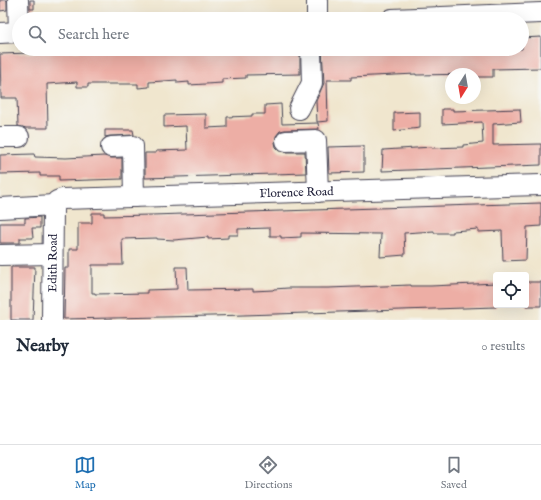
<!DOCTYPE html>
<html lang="en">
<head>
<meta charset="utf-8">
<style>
  :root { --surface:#fff; --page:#f6f6f7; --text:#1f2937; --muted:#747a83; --line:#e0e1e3; --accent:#1f6fb2 }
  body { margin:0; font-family:"IM FELL English",serif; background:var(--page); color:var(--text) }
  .controls { position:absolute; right:12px; bottom:12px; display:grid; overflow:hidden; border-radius:4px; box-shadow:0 4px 16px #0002 }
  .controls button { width:36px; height:36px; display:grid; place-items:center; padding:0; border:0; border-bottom:1px solid var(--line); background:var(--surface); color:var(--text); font:20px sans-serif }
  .compass { position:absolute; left:445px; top:68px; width:36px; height:36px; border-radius:50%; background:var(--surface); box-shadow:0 4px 16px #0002; rotate:191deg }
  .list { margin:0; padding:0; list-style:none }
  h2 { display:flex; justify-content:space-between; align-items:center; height:52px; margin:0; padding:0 16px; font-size:17px }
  h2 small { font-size:13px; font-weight:400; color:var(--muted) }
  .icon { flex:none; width:22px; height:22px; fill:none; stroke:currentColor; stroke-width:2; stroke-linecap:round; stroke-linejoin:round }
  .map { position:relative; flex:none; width:541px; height:320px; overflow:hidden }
  .search { position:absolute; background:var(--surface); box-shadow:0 4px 16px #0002; left:12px; right:12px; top:12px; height:44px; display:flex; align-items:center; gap:10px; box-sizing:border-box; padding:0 14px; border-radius:22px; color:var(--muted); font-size:15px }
  .sheet { height:124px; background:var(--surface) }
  nav { display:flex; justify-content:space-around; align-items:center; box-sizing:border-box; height:56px; border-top:1px solid var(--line); background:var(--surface); font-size:11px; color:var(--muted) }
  nav a { display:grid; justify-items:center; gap:2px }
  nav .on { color:var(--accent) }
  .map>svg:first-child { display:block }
  .building { fill:#edaea5 }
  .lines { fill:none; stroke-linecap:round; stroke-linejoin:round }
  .minor-casing { stroke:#413f51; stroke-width:22 }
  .minor { stroke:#fff; stroke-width:20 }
  .labels { text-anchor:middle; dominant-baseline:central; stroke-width:4; stroke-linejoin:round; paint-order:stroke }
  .street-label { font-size:12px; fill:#22223b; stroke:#f6f6f2 }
</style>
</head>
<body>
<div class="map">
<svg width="541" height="320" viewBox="0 0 541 320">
  <rect width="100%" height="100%" fill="#f6f6f2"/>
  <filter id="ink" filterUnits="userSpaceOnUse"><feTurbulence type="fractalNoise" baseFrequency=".025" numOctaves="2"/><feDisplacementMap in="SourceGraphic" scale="8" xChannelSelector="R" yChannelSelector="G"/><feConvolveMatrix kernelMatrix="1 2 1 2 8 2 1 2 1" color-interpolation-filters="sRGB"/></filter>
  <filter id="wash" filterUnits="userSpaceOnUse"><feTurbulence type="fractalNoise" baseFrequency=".012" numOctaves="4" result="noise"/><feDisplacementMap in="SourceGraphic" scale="16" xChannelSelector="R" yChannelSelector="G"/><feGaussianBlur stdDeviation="0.9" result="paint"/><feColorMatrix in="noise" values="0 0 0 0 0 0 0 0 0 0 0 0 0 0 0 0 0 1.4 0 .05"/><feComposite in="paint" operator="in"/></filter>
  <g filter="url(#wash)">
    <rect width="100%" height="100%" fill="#f0e6ce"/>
    <g id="blocks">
      <path class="building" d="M0,0H7V10L0,11Z
        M30,0H34V9H30Z
        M541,37V68L493,69V77H475V74L416,75V74L351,77V80H327L328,121L317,122L316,101L324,83L322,49H522V38Z
        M151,49H300V74L246,75V78L222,79V83L189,85V82L177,83V80L149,82V87L138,88V84H88V87H77V82L47,84L48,128H26L18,126L17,98H1L0,54Z
        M281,104L282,124L318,123L319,129L285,130L280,131L276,136L275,142L276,147L280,151L286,152H305L306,173L145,178V153H156V151L187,150L186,126L164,127V115L206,114V128L227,127V117L252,116V114H265V105Z
        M442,109H453V111L520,109L521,122L493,124V145L541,144V165L382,171L383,150L432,147V148L463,147V145L483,143L482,122L442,124Z
        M420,112V128L394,131V113Z
        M105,130H133L134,135L110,136L105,137Z
        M364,146V172L329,173L328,147Z
        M34,154L35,157L66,158L104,156L111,158H122V179L59,181V176H40V173L0,174V155Z
        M541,203V226L527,227L526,260L503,261L502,231L478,232V229L453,231V233H434V231L404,233L405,255L380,257L381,234L301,233V237L281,238V236H270V228L238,229V235H228V238L208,239V237L174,240L157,239V238L122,239L123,265H92V293H95V294L147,293V290L177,289L176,267H187L188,290L253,289V291L273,290L274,289L288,288H328L411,285V286H431L496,283V307L212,316L64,319L65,268H69V249H78V223H92V213H104V216L151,215Z
        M40,217V228H32L33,238H20V243H0V223H25V218Z
        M11,267H35L33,320H11Z
        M526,282H541V306H526Z"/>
    </g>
  </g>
  <g filter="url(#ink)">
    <use href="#blocks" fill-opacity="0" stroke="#413f51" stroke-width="1"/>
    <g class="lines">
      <g class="minor-casing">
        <g id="minor">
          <path d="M18,0L19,32"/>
          <path d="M317,0V19"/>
          <path d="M392,19L541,13"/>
          <path d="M0,33L19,32"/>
          <path d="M299,109L312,83L311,49"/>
          <path d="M0,137H19"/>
          <path d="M286,141L316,140L318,192"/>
          <path d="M111,147L133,146L134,197"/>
          <path d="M0,208L54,205"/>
          <path d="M0,255L52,254"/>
          <path id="s1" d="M52,320L53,208L57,201L62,199L541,185"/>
        </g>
      </g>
      <use href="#minor" class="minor"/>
    </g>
  </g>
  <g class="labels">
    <g class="street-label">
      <text stroke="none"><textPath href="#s1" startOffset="360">Florence Road</textPath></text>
      <text stroke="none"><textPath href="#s1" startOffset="57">Edith Road</textPath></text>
    </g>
  </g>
</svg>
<div class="controls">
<button><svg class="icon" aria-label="locate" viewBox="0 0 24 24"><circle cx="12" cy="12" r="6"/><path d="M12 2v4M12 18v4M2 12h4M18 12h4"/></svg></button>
</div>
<svg class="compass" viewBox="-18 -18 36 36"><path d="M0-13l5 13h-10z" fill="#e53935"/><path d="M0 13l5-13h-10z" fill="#747a83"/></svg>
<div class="search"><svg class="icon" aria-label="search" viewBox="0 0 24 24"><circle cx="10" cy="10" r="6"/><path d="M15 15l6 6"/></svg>Search here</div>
</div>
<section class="sheet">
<h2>Nearby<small>0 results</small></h2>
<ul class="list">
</ul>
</section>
<nav>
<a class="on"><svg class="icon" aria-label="map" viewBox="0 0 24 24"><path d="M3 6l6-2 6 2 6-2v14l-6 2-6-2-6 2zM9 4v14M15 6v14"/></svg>Map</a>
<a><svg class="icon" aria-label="directions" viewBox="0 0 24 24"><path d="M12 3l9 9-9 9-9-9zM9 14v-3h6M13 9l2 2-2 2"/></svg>Directions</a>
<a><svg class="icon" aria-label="saved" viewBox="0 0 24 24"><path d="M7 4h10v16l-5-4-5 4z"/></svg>Saved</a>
</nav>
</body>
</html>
